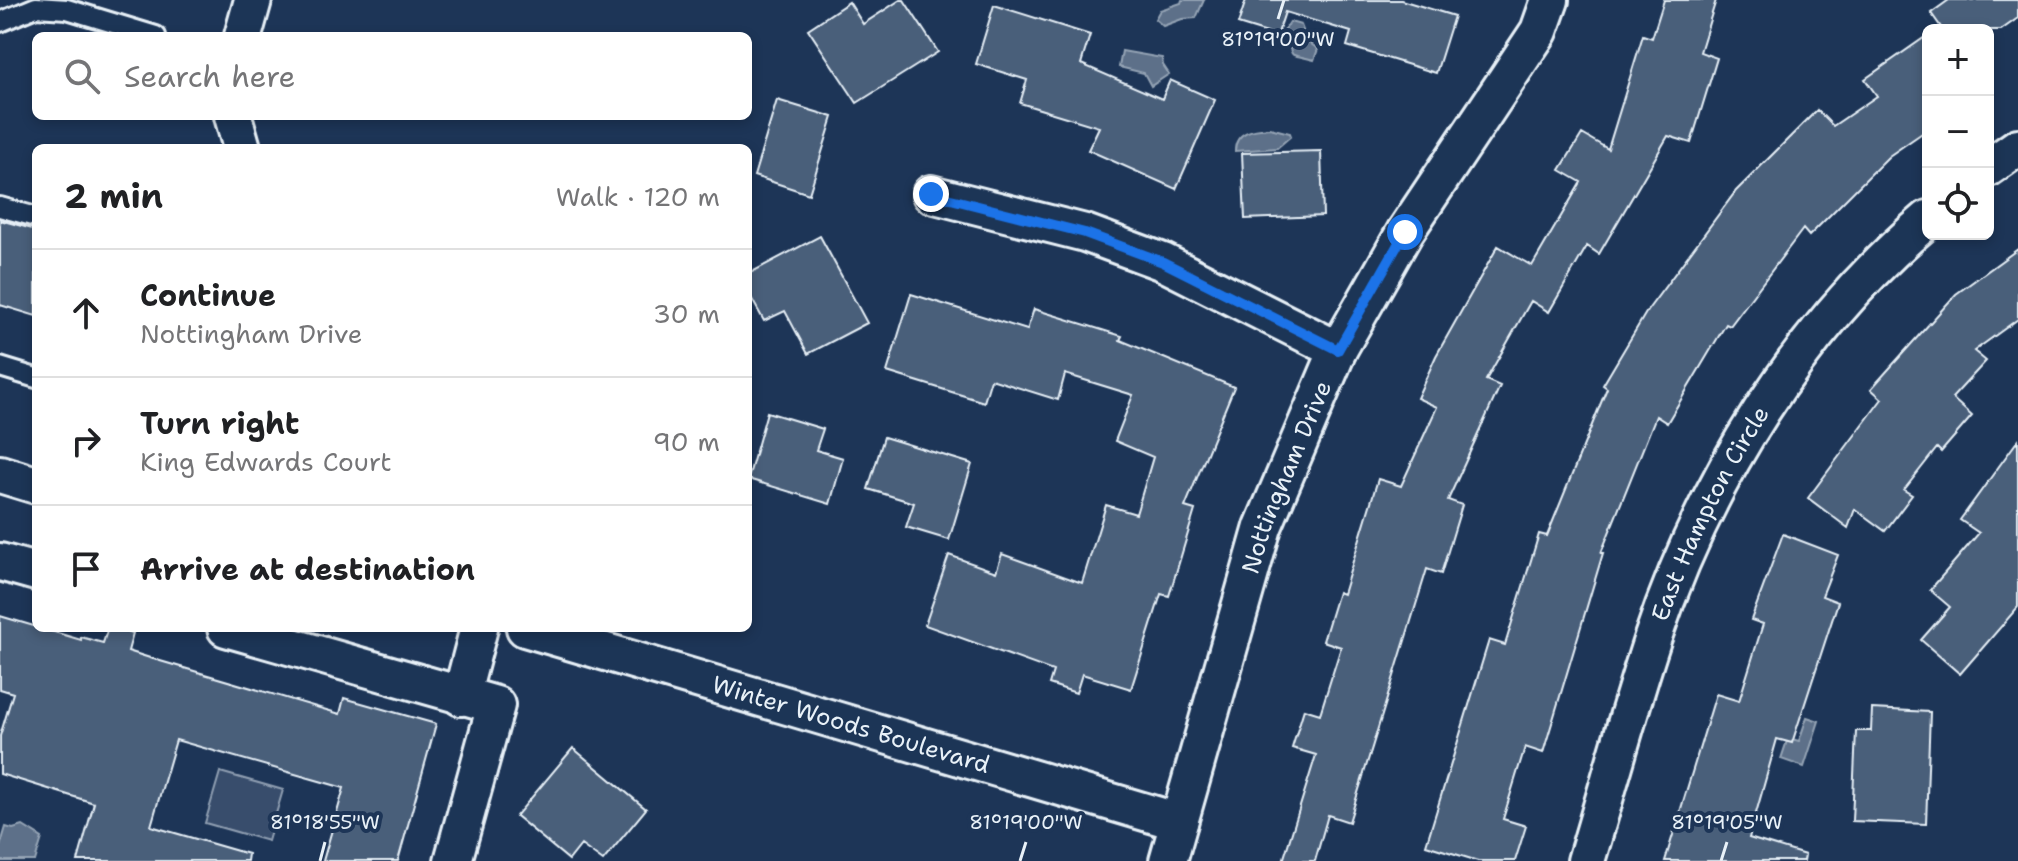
<!DOCTYPE html>
<html lang="en">
<head>
<meta charset="utf-8">
<style>
  :root { --surface:#fff; --page:#f6f6f6; --text:#202124; --muted:#757577; --line:#e0e0e0 }
  body { margin:0; font-family:"Shantell Sans",sans-serif; background:var(--page); color:var(--text) }
  .controls { position:absolute; right:24px; top:24px; display:grid; overflow:hidden; border-radius:12px; box-shadow:0 4px 12px #0003 }
  .controls button { width:72px; height:72px; display:grid; place-items:center; padding:0; border:0; border-bottom:2px solid var(--line); background:var(--surface); color:var(--text); font:40px sans-serif }
  .stop { position:absolute; width:24px; height:24px; margin:-18px; border:6px solid #1a73e8; border-radius:50%; background:#fff }
  .stop.end { background:#1a73e8; border-color:#fff; box-shadow:0 2px 8px #0008 }
  .list { margin:0; padding:0; list-style:none }
  h2 { display:flex; justify-content:space-between; align-items:center; height:104px; margin:0; padding:0 32px; font-size:34px }
  h2 small { font-size:26px; font-weight:400; color:var(--muted) }
  .list li { display:grid; grid-template-columns:52px 1fr auto; gap:24px; align-items:center; box-sizing:border-box; height:128px; padding:0 32px; border-top:2px solid var(--line) }
  .list b { display:block; font-size:30px; white-space:nowrap }
  .list p { margin:0; font-size:26px; white-space:nowrap; color:var(--muted) }
  .list em { font-size:26px; font-style:normal; color:var(--muted) }
  .icon { flex:none; width:44px; height:44px; fill:none; stroke:currentColor; stroke-width:2; stroke-linecap:round; stroke-linejoin:round }
  .map { position:relative; flex:none; width:2018px; height:861px; overflow:hidden }
  .search { position:absolute; background:var(--surface); box-shadow:0 4px 12px #0003; left:32px; top:32px; width:720px; height:88px; display:flex; align-items:center; gap:20px; box-sizing:border-box; padding:0 28px; border-radius:12px; color:var(--muted); font-size:30px }
  .panel { position:absolute; background:var(--surface); box-shadow:0 4px 12px #0003; left:32px; top:144px; width:720px; height:488px; border-radius:12px }
  .map>svg:first-child { display:block }
  .green { fill:#374d6c; stroke:#909fb2; stroke-width:2 }
  .water { fill:#5d7089; stroke:#95a4b5; stroke-width:2 }
  .building { fill:#495e7a; stroke:#e8f1f8; stroke-width:2 }
  .lines { fill:none; stroke-linecap:round; stroke-linejoin:round }
  .lane-casing { stroke:#e8f1f8; stroke-width:24 }
  .street-casing { stroke:#e8f1f8; stroke-width:42 }
  .lane { stroke:#1d3557; stroke-width:18 }
  .street { stroke:#1d3557; stroke-width:36 }
  .route { stroke:#1a73e8; stroke-width:10 }
  .ticks { fill:none; stroke:#e8f1f8; stroke-width:3 }
  .labels { text-anchor:middle; dominant-baseline:central; stroke-width:8; stroke-linejoin:round; paint-order:stroke }
  .street-label { font-size:24px; fill:#e8f1f8; stroke:#1d3557 }
  .ticks-label { font-size:20px; text-anchor:middle; fill:#e8f1f8; stroke:#1d3557; stroke-width:8; stroke-linejoin:round; paint-order:stroke }
</style>
</head>
<body>
<div class="map">
<svg width="2018" height="861" viewBox="0 0 2018 861">
  <rect width="100%" height="100%" fill="#1d3557"/>
  <filter id="ink" filterUnits="userSpaceOnUse"><feTurbulence type="fractalNoise" baseFrequency=".0125" numOctaves="2"/><feDisplacementMap in="SourceGraphic" scale="16" xChannelSelector="R" yChannelSelector="G"/><feConvolveMatrix kernelMatrix="1 2 1 2 8 2 1 2 1" color-interpolation-filters="sRGB"/></filter>
  <g filter="url(#ink)">
    <path class="green" d="M220,772L283,790L268,841L205,823Z"/>
    <path class="water" d="M1182,0H1204L1196,18L1182,19L1163,26L1155,19L1160,10L1181,3Z
      M1290,22L1301,25L1307,41L1318,49L1314,60C1280,51 1300,61 1282,34Z
      M1122,51L1162,58L1163,65L1169,74L1151,86L1144,73L1119,67Z
      M1270,128L1290,133L1291,136L1277,148L1235,151C1235,131 1254,129 1270,128Z
      M1807,717L1819,721L1804,767L1781,759L1788,738L1799,741Z
      M23,826L42,838L35,861H0V847L6,827L13,829Z"/>
    <path class="building" d="M900,0H904L938,52L857,103L808,29L849,2L863,24Z
      M1246,0H1401L1454,16L1436,73L1347,46L1351,32L1285,12L1277,36L1238,24Z
      M1664,0H1716L1700,52L1717,58L1691,143L1668,136L1599,254L1587,246L1549,312L1531,301L1486,380L1500,386L1448,500L1462,505L1441,574L1427,569L1349,822L1328,815L1315,861H1283L1316,755L1292,748L1304,709L1320,714L1341,647L1323,641L1338,592L1343,594L1378,479L1401,486L1437,407L1417,398L1436,356L1498,246L1532,266L1581,182L1560,170L1582,134L1608,149L1643,35L1652,38Z
      M1949,0H2018V18L2001,30H1943L1931,13Z
      M994,5L1090,35L1081,64L1162,99L1170,80L1215,100L1176,189L1088,150L1099,127L1020,103L1027,80L976,64Z
      M1928,35V129L1889,156L1809,236L1803,229L1730,326L1726,324L1667,423L1656,416L1601,553H1603L1543,753L1525,747L1503,819L1526,826L1515,861H1478L1426,845L1489,640L1505,645L1539,534L1547,536L1607,388L1603,385L1647,311L1736,191L1817,110L1833,126L1877,96L1865,79Z
      M777,100L833,117L809,194L754,176Z
      M1321,151L1323,216L1245,219L1242,153Z
      M0,220L36,230V316L0,305Z
      M820,236L867,323L808,354L785,311L764,321L748,292V274Z
      M2018,249V319L1974,351L1986,361L1952,398L1972,416L1941,452L1937,448L1904,490L1912,495L1885,531L1855,509L1848,528L1808,498L1882,399L1871,389L1956,294Z
      M911,294L1027,330L1034,309L1122,336L1120,340L1234,387L1185,507L1195,510L1169,596L1161,594L1131,689L1082,674L1076,693L1049,684L1053,671L925,625L949,555L996,572L1002,554L1082,583L1106,505L1136,514L1153,457L1115,441L1133,395L1065,374L1058,400L991,379L984,402L887,372Z
      M767,412L823,429L816,450L843,458L830,504L748,479Z
      M884,437L972,464L949,540L906,527L914,503L868,489Z
      M2018,440V607L1960,674L1921,640L1950,607L1930,590L1979,533L1960,520Z
      M1783,534L1838,555L1822,596L1838,602L1792,743L1777,739L1749,838L1805,855L1804,861H1665L1716,694L1739,701L1763,624L1751,620Z
      M0,616L81,640V637L103,643L108,628H117L133,633L128,651L150,658L340,714L344,698L436,724L398,861H323L344,788L176,740L151,826L248,854L247,861H78L94,803L0,774V736L13,693L0,689Z
      M1872,709L1930,712L1926,824L1852,821L1856,731H1871Z
      M573,748L646,809L603,861L581,845L569,860L516,816Z"/>
    <g class="lines">
      <g class="lane-casing">
        <path id="lane" d="M0,22L36,7L67,9L156,36
          M0,207L36,217
          M0,367L36,378"/>
      </g>
      <g class="street-casing">
        <g id="street">
          <path d="M243,36L253,0"/>
          <path d="M233,116L242,148"/>
          <path d="M1988,168L2018,147"/>
          <path d="M931,194L1085,233L1163,262L1338,350"/>
          <path d="M0,474L36,485"/>
          <path d="M0,562L36,572"/>
          <path d="M226,628L496,705L453,861"/>
          <path id="s1" d="M525,628L1179,822"/>
          <path d="M461,697L479,628"/>
          <path id="s2" d="M1168,861L1263,527L1338,350L1405,232L1539,31L1550,0"/>
          <path id="s3" d="M1586,861C1608,788 1628,713 1652,640C1705,481 1799,328 1928,219"/>
        </g>
      </g>
      <use href="#lane" class="lane"/>
      <use href="#street" class="street"/>
    </g>
  </g>
  <g class="lines" filter="url(#ink)">
    <path class="route" d="M931,194L1085,233L1163,262L1338,350L1405,232"/>
  </g>
  <path class="ticks" d="M1278,19L1284,0M320,861L325,842M1020,861L1026,842M1721,861L1727,842"/>
  <g class="labels">
    <g class="street-label">
      <text stroke="none"><textPath href="#s2" startOffset="402">Nottingham Drive</textPath></text>
      <text stroke="none"><textPath href="#s3" startOffset="370">East Hampton Circle</textPath></text>
      <text stroke="none"><textPath href="#s1" startOffset="340">Winter Woods Boulevard</textPath></text>
    </g>
  </g>
  <g class="ticks-label">
    <text x="1278" y="46">81°19'00"W</text>
    <text x="325" y="829">81°18'55"W</text>
    <text x="1026" y="829">81°19'00"W</text>
    <text x="1727" y="829">81°19'05"W</text>
  </g>
</svg>
<div class="controls">
<button>+</button>
<button>−</button>
<button><svg class="icon" aria-label="locate" viewBox="0 0 24 24"><circle cx="12" cy="12" r="6"/><path d="M12 2v4M12 18v4M2 12h4M18 12h4"/></svg></button>
</div>
<div class="stop" style="left:1405px;top:232px"></div>
<div class="stop end" style="left:931px;top:194px"></div>
<div class="search"><svg class="icon" aria-label="search" viewBox="0 0 24 24"><circle cx="10" cy="10" r="6"/><path d="M15 15l6 6"/></svg>Search here</div>
<section class="panel">
<h2>2 min<small>Walk · 120 m</small></h2>
<ul class="list">
<li><svg class="icon" aria-label="ahead" viewBox="0 0 24 24"><path d="M12 20V5M6 11l6-6 6 6"/></svg><div><b>Continue</b><p>Nottingham Drive</p></div><em>30 m</em></li>
<li><svg class="icon" aria-label="right" viewBox="0 0 24 24"><path d="M7 20v-9h11M14 6l5 5-5 5"/></svg><div><b>Turn right</b><p>King Edwards Court</p></div><em>90 m</em></li>
<li><svg class="icon" aria-label="arrive" viewBox="0 0 24 24"><path d="M6 21V4h12l-3 4 3 4H6"/></svg><div><b>Arrive at destination</b></div></li>
</ul>
</section>
</div>
</body>
</html>
